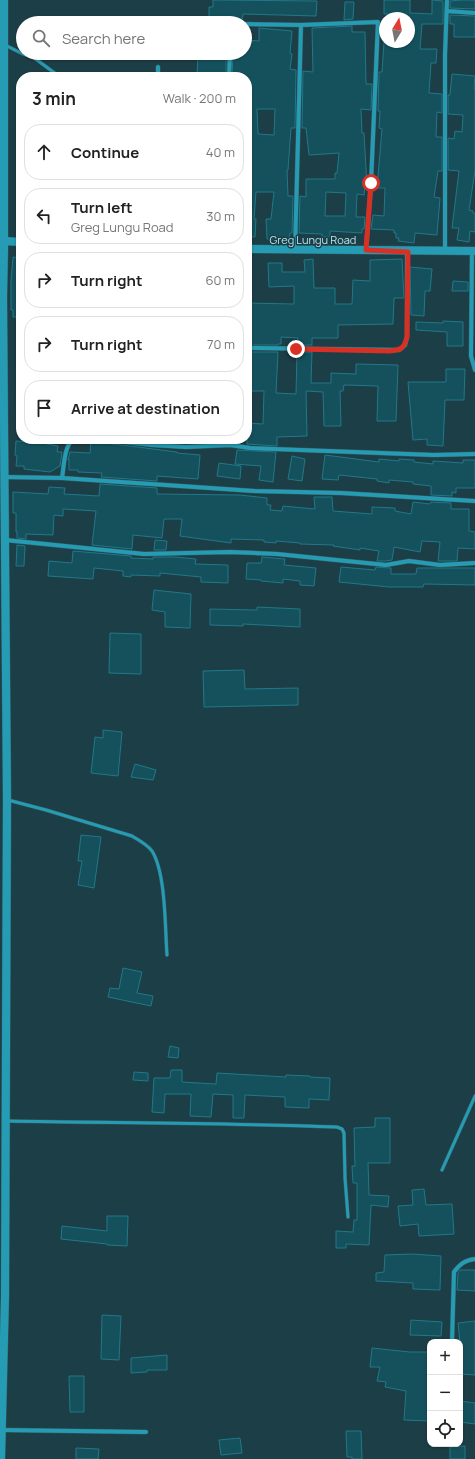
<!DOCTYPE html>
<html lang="en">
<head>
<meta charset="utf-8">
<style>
  :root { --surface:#fff; --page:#f2f2f2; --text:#222; --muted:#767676; --line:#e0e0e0 }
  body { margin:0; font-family:Manrope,sans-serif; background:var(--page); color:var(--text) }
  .controls { position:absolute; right:12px; bottom:12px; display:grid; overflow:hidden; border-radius:8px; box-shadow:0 1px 3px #0004 }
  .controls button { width:36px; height:36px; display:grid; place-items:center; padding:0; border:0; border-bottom:1px solid var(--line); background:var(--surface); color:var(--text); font:20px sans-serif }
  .compass { position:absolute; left:379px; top:12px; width:36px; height:36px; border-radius:50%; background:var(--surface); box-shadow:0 1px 3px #0004; rotate:10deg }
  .stop { position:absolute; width:12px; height:12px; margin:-9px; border:3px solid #d93025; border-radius:50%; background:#fff }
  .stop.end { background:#d93025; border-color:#fff; box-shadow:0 1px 4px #0008 }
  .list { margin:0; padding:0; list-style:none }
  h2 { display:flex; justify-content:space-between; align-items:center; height:52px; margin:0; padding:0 16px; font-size:17px }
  h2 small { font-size:13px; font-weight:400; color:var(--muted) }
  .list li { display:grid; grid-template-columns:26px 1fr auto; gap:12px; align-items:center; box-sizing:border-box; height:56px; margin:0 8px 8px; padding:0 8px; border:1px solid var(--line); border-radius:16px }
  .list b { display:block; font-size:15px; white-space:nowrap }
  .list p { margin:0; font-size:13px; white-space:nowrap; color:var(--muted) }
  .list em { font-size:13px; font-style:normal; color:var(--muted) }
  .icon { flex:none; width:22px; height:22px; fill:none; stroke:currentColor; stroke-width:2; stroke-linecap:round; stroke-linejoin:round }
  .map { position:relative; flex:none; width:475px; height:1459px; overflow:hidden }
  .search { position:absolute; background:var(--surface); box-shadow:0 1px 3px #0004; left:16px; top:16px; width:236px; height:44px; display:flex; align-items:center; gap:10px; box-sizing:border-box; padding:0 14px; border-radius:22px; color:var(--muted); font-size:15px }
  .panel { position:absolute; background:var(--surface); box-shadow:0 1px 3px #0004; left:16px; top:72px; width:236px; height:372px; border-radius:16px }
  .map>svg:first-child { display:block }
  .building { fill:#15515d; stroke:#217889; fill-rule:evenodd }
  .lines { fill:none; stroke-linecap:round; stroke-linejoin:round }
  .lane-casing { stroke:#345b63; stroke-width:4 }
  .street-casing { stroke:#345b63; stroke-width:5 }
  .secondary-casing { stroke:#345b63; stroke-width:9 }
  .lane { stroke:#259cb3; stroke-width:3 }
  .street { stroke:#259cb3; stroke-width:4 }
  .secondary { stroke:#259cb3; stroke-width:8 }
  .route { stroke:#d93025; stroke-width:5 }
  .labels { text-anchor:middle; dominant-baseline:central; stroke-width:3; stroke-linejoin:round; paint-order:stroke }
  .street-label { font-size:11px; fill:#b6e6f1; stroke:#1c3e46 }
</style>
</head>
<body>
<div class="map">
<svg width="475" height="1459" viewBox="0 0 475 1459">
  <rect width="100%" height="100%" fill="#1c3e46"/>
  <path class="building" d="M213,0L317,1L316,16L243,14L242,19L209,18V7H213Z
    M384,0H410V13L432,14V0L443,1V24H422L420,49H437L436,63H431L429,93L442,94V113L437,112L436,137H442V171H438L434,197L440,198L437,235L415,233L414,243L398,241L399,238H396V233H394V230L371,229L373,215L384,216L385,188H377L382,129L379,128L380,111H378L379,72H382L384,42H409V18H401V14H384Z
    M461,0H475V9L450,8V1Z
    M345,2H354L353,19L344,20Z
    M450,15L475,16V37H454V24H450Z
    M352,26V32H365L366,84H372L371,110L361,109L362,133H364L367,187H365L364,195L357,194L356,217H365L364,229H362V233L330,231V237H322V234L299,233L300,196L306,197V179H335V173H337L339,153L309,155L306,128H302L303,71L313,72L312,28ZM326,192L346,193L345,216H325Z
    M259,28L292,31L290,53L292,54L290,69L296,70L295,128H291L288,170H287L288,196H293L292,233H290L289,239H267L266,219H271L274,192H256L254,219H256L255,237L247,236V77H232L233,53H245V40L259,41ZM257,109H275L274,135L258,134Z
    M198,53H226V77H197Z
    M452,74L475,76L474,89H475V171L469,210L473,211V213L475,214V232L470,231L469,242L457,240L459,228H452L459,171L448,170V138L454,139L455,131L462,132L463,115L448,114V95H450Z
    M13,257L21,258V317H13V310H11V281Z
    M313,259L314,288H335V304H352L353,280L370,281V260L402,259L404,298H394L393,324L338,325V338H312V345H297L298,338L281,337V344H278V345H247V303L294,304V286L269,287L268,263H282V272H305L304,260Z
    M410,267L432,269L430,291H425L424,316L411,315Z
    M453,281L468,282V291H452Z
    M443,321L463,322V346H447V332L416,330V322L443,323Z
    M247,352H278L276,393L296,394L297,352H312L311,383H331V373L356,374V364L398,365L396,421H377L378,386L344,385L343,391H340L341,426H324L323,392L306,391L307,436L277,437V446L247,444V423L263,424L264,391H247Z
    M446,369H465L464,400H445L443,446L427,445V439L413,440L408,382H446Z
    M91,440L98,442L177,452V453L200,455L198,479L157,476V481L101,477L102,473L78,472V470H69V459L68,460L70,452L90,453Z
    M16,441L42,443L58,446L57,452H62L60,466L50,472L24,469V466H16L17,456L15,455Z
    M237,450L276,452L273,482L259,480L261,466L235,464Z
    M325,455L379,462V459L399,461V459L414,460V462L433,464V461L463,463V460H475V488H456V493L452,492V496L431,495V486L413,484V482L389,480V483L377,481V479L339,475L338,480L322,479Z
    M292,456L305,459L302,481L288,479Z
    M219,463L241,466L240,479L217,476Z
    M100,484L157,488V494L240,495L267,498V505H271L270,510L282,511L283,506L315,509L314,497H332L333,511L372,514V507L395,508V511L411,514L413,502L430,504L431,502L451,503V509H469V531L475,532V549L458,548L457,561H438L440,542L422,541L420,552L394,547L392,560L386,561H377L379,551L360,548V550L333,546L334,545L300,544V543L276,541V543L264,542V540L231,539V543L180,536L182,519H164L162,538L133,535L132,549L92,545L96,511L63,509V516L54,515L53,535L26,534V539L17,538V532H16V513H13V492L48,494L49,487L65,488L64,494L99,496Z
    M155,540L167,541L166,550H154Z
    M17,545L25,546L24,566H16Z
    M73,551L131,556V558L153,559V557H175L196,559L195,564L228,565V583L201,582V577L160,573V576L131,575V577L123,576V571L94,568L93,579L48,576L49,561L72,563Z
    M262,557L285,559L284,565L316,568L314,586L300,585V581L283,579V583L261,581V580L246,579L247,563H261Z
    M341,567L375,570L376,567L391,568V574H416L417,568H475V585L424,584L423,587H389L339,582Z
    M154,590L191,594L190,628L165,627V612L152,610Z
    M257,607L300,609V627L243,624V626L210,625V609L257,610Z
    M110,633L141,634V674L109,673Z
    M244,670L245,689L298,688V705L204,707L203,671Z
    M103,730L122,732L118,776L91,773L95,737L103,738Z
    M135,764L156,770L153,780L131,777Z
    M81,835L101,837L94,888L78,885L82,861H78Z
    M123,968L142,972L137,993L153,996L151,1006L108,997L110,988L119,989Z
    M170,1046L179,1048L178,1058L168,1057Z
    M171,1070H182V1082L216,1084L217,1073L286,1077V1075L310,1076V1077L330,1078L329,1100L309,1099V1108L285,1107V1097L245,1095L244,1118H233V1095L213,1094L211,1117L190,1116L191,1094H165L164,1113L152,1112L154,1078H170Z
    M134,1072L148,1073V1081L133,1080Z
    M375,1118H390V1163H368L369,1195L389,1196L388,1207L371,1205L369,1245L346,1244V1248H336V1231L353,1232L354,1220H357V1183H353L352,1166H355L354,1128L375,1127Z
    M424,1189L426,1205L452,1204L454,1234L419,1236L418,1224L400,1226L398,1206L413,1205L412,1190Z
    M107,1216H128L127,1246L107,1245V1244L61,1239L62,1226L107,1231Z
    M412,1254L441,1256L440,1290L413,1289V1283L376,1281V1273L384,1272L385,1255Z
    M460,1270H475V1291L457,1290L458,1273Z
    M102,1315L121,1316L119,1360L101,1359Z
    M411,1320L442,1322L441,1336L410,1335Z
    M475,1321V1375L460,1374V1352H461L458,1323Z
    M372,1348L410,1352H430V1421L404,1420L406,1391L385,1387L386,1382L377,1381L380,1367H370Z
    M167,1355V1370H147V1372L131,1373V1358Z
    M69,1376H84V1412H70Z
    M460,1401L475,1403V1424L460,1422Z
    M346,1431H361L362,1459H352V1457H347Z
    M240,1438L242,1453L221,1455L219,1440Z
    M465,1446V1459H450V1447Z
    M76,1448L99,1449L98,1459H76Z"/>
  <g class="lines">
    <g class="lane-casing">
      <path id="lane" d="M5,45L23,54L33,57L60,77
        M8,800L46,810L132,836C139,840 148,845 152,851C166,873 165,929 167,955
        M7,1121C117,1123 227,1123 337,1127L342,1129L344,1133L345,1178L348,1217
        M442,1170L475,1096"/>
    </g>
    <g class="street-casing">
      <path id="street" d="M447,11L475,13
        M245,24L301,25L378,22L371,183L366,250
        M158,77V67
        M229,77L230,53
        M295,251L301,25
        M472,251L471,356L475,370
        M445,252V55L447,0
        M247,348L399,350L405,345L407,337V252
        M98,439L152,445L186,447L230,445L250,448L434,455L475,454
        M4,477L62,478L254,491L341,493L475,501
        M62,478C64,466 64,447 73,439
        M5,540L144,554L230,552L277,554L386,565L409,561L440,565L475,563
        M452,1342L454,1272C460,1264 465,1260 475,1259
        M2,1430L146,1432"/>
    </g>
    <g class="secondary-casing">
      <path id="secondary" d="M4,241L21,242
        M247,249L475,251
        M1,1459L5,1296L7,800L3,298L4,248V0"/>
    </g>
    <use href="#lane" class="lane"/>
    <use href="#street" class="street"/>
    <use href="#secondary" class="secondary"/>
  </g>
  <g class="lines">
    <path class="route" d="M296,349L389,351C401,350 404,349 407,337L408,252L366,250L371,183"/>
  </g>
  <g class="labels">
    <g class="street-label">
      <text x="313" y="239">Greg Lungu Road</text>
    </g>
  </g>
</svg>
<div class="controls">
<button>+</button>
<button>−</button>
<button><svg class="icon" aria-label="locate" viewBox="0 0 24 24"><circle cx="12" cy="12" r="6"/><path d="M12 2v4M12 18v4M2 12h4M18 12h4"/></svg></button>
</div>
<svg class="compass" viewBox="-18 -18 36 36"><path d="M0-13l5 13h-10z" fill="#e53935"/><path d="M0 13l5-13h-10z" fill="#767676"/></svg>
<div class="stop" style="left:371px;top:183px"></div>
<div class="stop end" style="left:296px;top:349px"></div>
<div class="search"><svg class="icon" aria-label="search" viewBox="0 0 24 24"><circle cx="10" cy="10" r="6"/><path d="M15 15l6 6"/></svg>Search here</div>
<section class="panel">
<h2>3 min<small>Walk · 200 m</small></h2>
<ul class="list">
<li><svg class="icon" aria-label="ahead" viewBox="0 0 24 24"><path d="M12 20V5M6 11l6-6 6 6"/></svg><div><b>Continue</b></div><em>40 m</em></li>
<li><svg class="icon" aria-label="left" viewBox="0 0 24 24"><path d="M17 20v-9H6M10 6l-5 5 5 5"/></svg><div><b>Turn left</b><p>Greg Lungu Road</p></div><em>30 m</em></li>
<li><svg class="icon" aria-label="right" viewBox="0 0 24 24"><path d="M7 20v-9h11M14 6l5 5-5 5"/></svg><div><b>Turn right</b></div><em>60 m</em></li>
<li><svg class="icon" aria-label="right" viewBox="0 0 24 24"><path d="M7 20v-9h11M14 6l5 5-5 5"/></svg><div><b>Turn right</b></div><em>70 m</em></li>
<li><svg class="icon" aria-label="arrive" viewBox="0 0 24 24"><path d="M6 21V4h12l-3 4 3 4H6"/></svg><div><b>Arrive at destination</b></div></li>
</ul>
</section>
</div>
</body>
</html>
